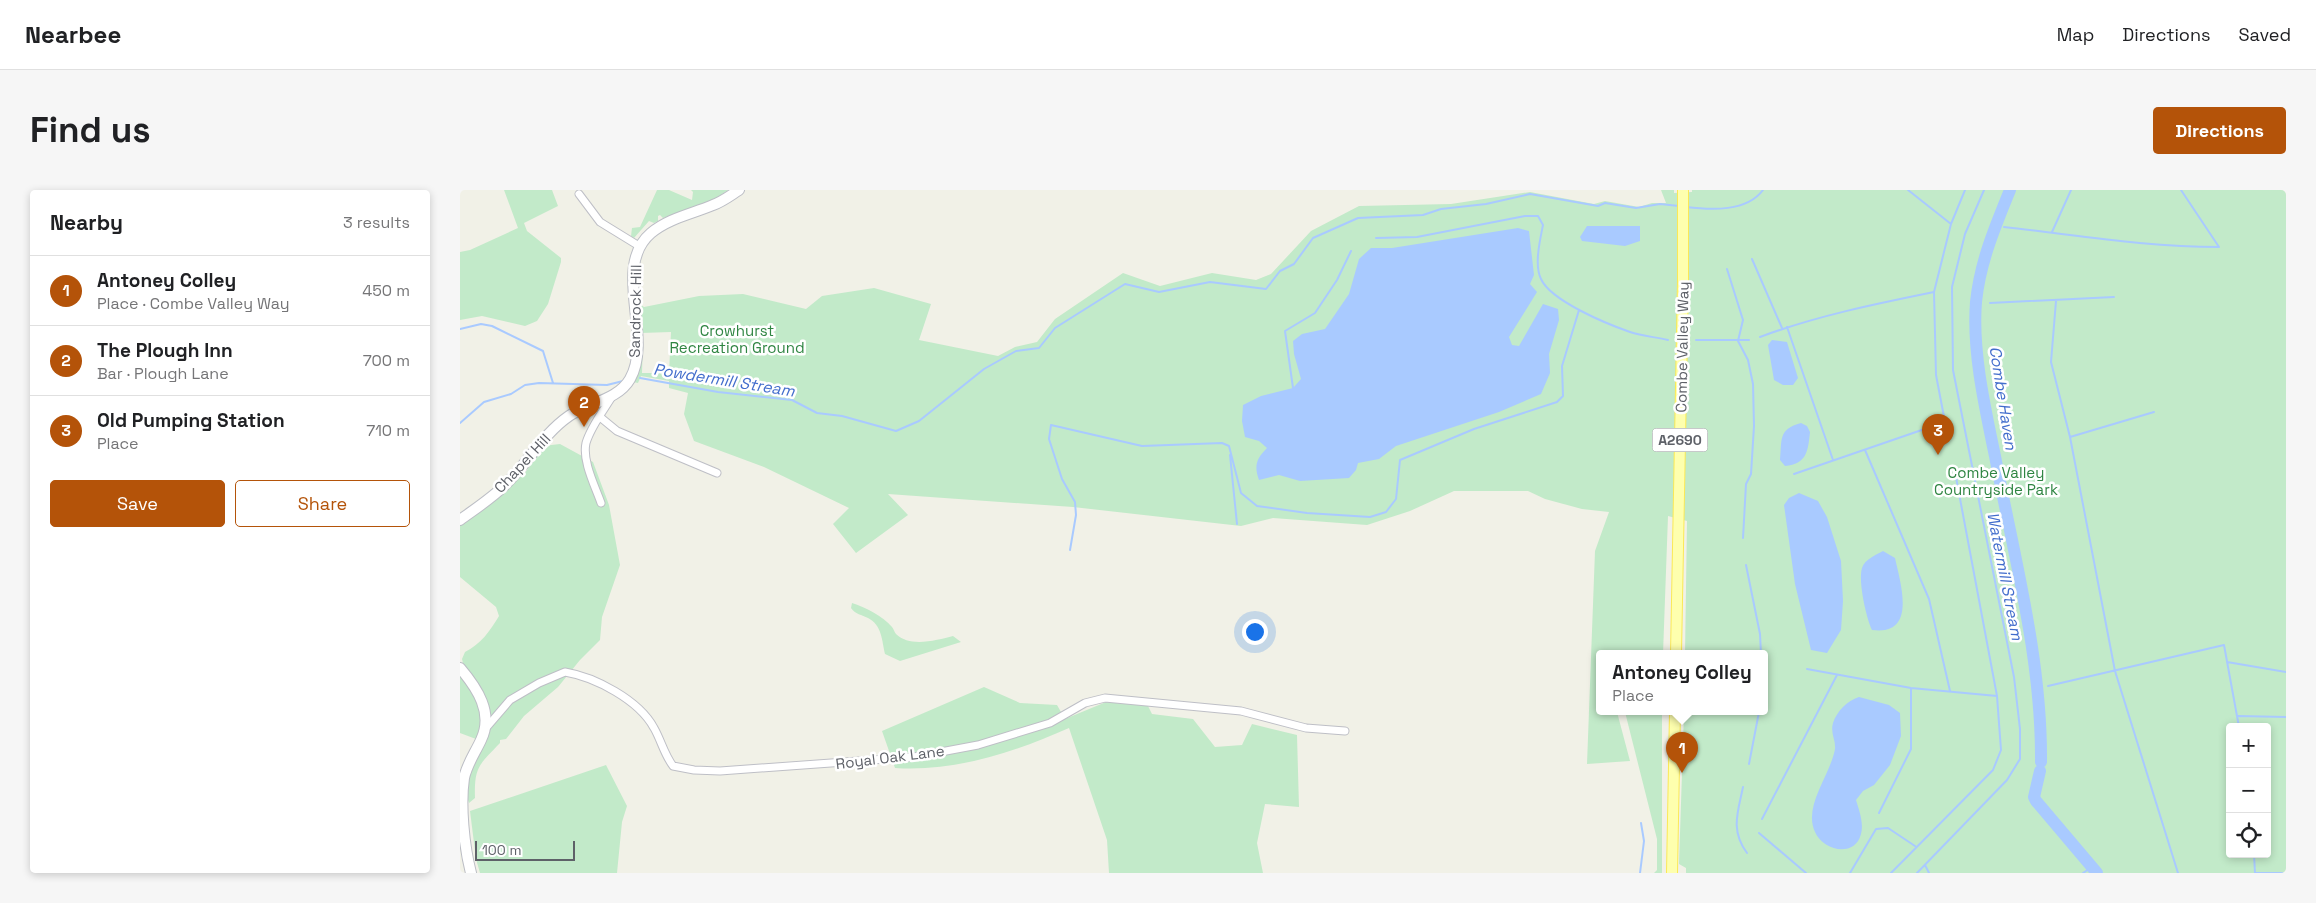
<!DOCTYPE html>
<html lang="en">
<head>
<meta charset="utf-8">
<style>
  :root { --surface:#fff; --page:#f6f6f6; --text:#202124; --muted:#757577; --line:#e0e0e0; --accent:#b45309 }
  body { margin:0; font-family:"Space Grotesk",sans-serif; background:var(--page); color:var(--text) }
  .controls { position:absolute; right:15px; bottom:15px; display:grid; overflow:hidden; border-radius:5px; box-shadow:0 2px 8px #0003 }
  .controls button { width:45px; height:45px; display:grid; place-items:center; padding:0; border:0; border-bottom:1px solid var(--line); background:var(--surface); color:var(--text); font:25px sans-serif }
  .scale { position:absolute; left:15px; bottom:12px; width:100px; box-sizing:border-box; padding-left:5px; border:2px solid #5e6168; border-top:0; font-size:14px; line-height:18px; white-space:nowrap; color:#5e6168; -webkit-text-stroke:4px #fff; paint-order:stroke }
  .you { position:absolute; left:794px; top:441px; width:18px; height:18px; margin:-12px; border:4px solid #fff; border-radius:50%; background:#1a73e8; box-shadow:0 0 0 8px #1a73e833 }
  .badge { display:grid; place-items:center; width:32px; height:32px; border-radius:50%; background:var(--accent); color:#fff; font-size:16px; font-weight:700 }
  .pin { position:absolute; translate:-50% -41px; filter:drop-shadow(0 1px 2px #0008) }
  .pin::after { content:''; position:absolute; top:26px; width:18px; height:15px; background:inherit; clip-path:polygon(0 0,100% 0,50% 100%) }
  .popup { position:absolute; left:1136px; top:460px; width:172px; height:65px; box-sizing:border-box; display:grid; place-content:center; border-radius:5px; background:var(--surface); filter:drop-shadow(0 1px 4px #0005); font-size:16px; white-space:nowrap; color:var(--muted) }
  .popup b { font-size:19px; color:var(--text) }
  .popup::after { content:''; position:absolute; left:50%; top:100%; margin-left:-10px; border:10px solid transparent; border-top-color:var(--surface) }
  .list { margin:0; padding:0; list-style:none }
  h2 { display:flex; justify-content:space-between; align-items:center; height:65px; margin:0; padding:0 20px; font-size:21px }
  h2 small { font-size:16px; font-weight:400; color:var(--muted) }
  .list li { display:grid; grid-template-columns:32px 1fr auto; gap:15px; align-items:center; box-sizing:border-box; height:70px; padding:0 20px; border-top:1px solid var(--line) }
  .list b { display:block; font-size:19px; white-space:nowrap }
  .list p { margin:0; font-size:16px; white-space:nowrap; color:var(--muted) }
  .list em { font-size:16px; font-style:normal; color:var(--muted) }
  .actions { display:flex; gap:10px; padding:15px 20px }
  .actions a { flex:1; padding:11px 0; border:1px solid var(--accent); border-radius:5px; text-align:center; font-size:18px; color:var(--accent) }
  .actions .main { background:var(--accent); color:#fff }
  .icon { flex:none; width:28px; height:28px; fill:none; stroke:currentColor; stroke-width:2; stroke-linecap:round; stroke-linejoin:round }
  .map { position:relative; flex:none; width:1826px; height:683px; overflow:hidden; border-radius:5px }
  header { display:flex; align-items:center; gap:30px; box-sizing:border-box; height:70px; padding:0 25px; background:var(--surface); border-bottom:1px solid var(--line) }
  header strong { font-size:24px }
  nav { display:flex; gap:28px; margin-inline-start:auto; font-size:18px }
  .intro { display:flex; align-items:center; justify-content:space-between; box-sizing:border-box; height:120px; padding:0 30px }
  h1 { margin:0; font-size:35px }
  .button { padding:12px 22px; border-radius:5px; background:var(--accent); color:#fff; font-size:18px; font-weight:700 }
  main { display:flex; gap:30px; padding:0 30px }
  aside { flex:1; background:var(--surface); border-radius:5px; box-shadow:0 2px 8px #0003 }
  .map>svg:first-child { display:block }
  .green { fill:#c2eac9; fill-rule:evenodd }
  .water { fill:#a9caff }
  .lines { fill:none; stroke-linecap:round; stroke-linejoin:round }
  .stream { stroke:#a9caff; stroke-width:2 }
  .river { stroke:#a9caff; stroke-width:12 }
  .street-casing { stroke:#bebfc6; stroke-width:9 }
  .secondary-casing { stroke:#bcbec5; stroke-width:12 }
  .primary-casing { stroke:#fbe956; stroke-width:12 }
  .street { stroke:#fff; stroke-width:7 }
  .secondary { stroke:#fff; stroke-width:10 }
  .primary { stroke:#feffae; stroke-width:10 }
  .labels { text-anchor:middle; dominant-baseline:central; stroke-width:5; stroke-linejoin:round; paint-order:stroke }
  .shield { fill:#fff; stroke:#8e9095; stroke-width:1 }
  .shield-label { font-size:14px; font-weight:bold; fill:#5e6168 }
  .street-label { font-size:15px; fill:#5e6168; stroke:#fff }
  .park-label { font-size:15px; fill:#2f8542; stroke:#fff }
  .water-label { font-size:16px; font-style:italic; fill:#426dcc; stroke:#fff }
</style>
</head>
<body>
<header>
<strong>Nearbee</strong>
<nav><a>Map</a><a>Directions</a><a>Saved</a></nav>
</header>
<div class="intro"><h1>Find us</h1><a class="button">Directions</a></div>
<main>
<aside>
<h2>Nearby<small>3 results</small></h2>
<ul class="list">
<li><span class="badge">1</span><div><b>Antoney Colley</b><p>Place · Combe Valley Way</p></div><em>450 m</em></li>
<li><span class="badge">2</span><div><b>The Plough Inn</b><p>Bar · Plough Lane</p></div><em>700 m</em></li>
<li><span class="badge">3</span><div><b>Old Pumping Station</b><p>Place</p></div><em>710 m</em></li>
</ul>
<div class="actions"><a class="main">Save</a><a>Share</a></div>
</aside>
<div class="map">
<svg width="1826" height="683" viewBox="0 0 1826 683">
  <rect width="100%" height="100%" fill="#f1f1e7"/>
  <path class="green" d="M44,0H92L98,16L64,33L67,41L101,68V72L88,114L77,131L65,136L22,126L0,130V62L10,60L58,38Z
    M197,0H209L232,10L233,2L231,0H268L252,11L203,28L200,25L198,26V31L194,33L189,31L174,48L171,46L172,38L180,37Z
    M1201,0H1214V3L1232,2V0H1826V683H1226V678L1219,674L1224,522H1304V464H1225L1227,331L1208,326L1203,464H1140V522H1157L1170,571L1127,574L1135,361L1149,322L1122,319L1085,309L1068,301H994L950,321L907,335L813,328L781,336L613,317L428,304L448,325L396,363L373,334L389,318L304,277L234,251L224,224L228,203L209,198V191L181,186L178,193L173,192L181,148L183,149L182,183H209L211,142L181,143V115L184,117L239,106L283,104L346,119L362,106L414,98L471,114L459,150L538,166L555,157L577,152L595,129L663,83L700,96L752,83L796,90L811,84L851,41L899,16L991,14L1070,2L1134,14L1145,11L1179,17L1192,13H1206ZM1770,537H1807V664H1770Z
    M100,254L133,272L149,315L160,375L142,427L140,450L120,470L98,497L64,526L46,549L40,550V553C19,575 14,577 15,608L9,613C1,592 14,564 20,544L16,549L0,543V484L4,477L2,469L5,462C21,454 30,441 39,426L36,417L0,387V334L32,312L65,283L83,256Z
    M392,413C405,417 423,426 432,437C434,439 434,442 436,444C450,458 477,450 493,446L501,452L440,471L425,464C422,451 422,435 408,428C402,425 395,424 391,418Z
    M524,497L560,513L597,515L605,529L646,512L688,516L692,524L733,529L755,557L782,555L792,534L837,545L839,617L805,614L797,653L803,683H649L647,650L609,538C555,562 495,582 435,578L422,541Z
    M1165,522H1202V683H1194L1197,680V649Z
    M146,575L167,616L162,632L157,683H20L16,669L10,621Z"/>
  <path class="water" d="M1127,36H1180V51L1165,56L1122,51L1120,47Z
    M1058,38L1069,41L1074,85L1070,94L1077,102L1049,147L1052,155L1059,156L1083,114L1098,119L1099,130L1089,164L1090,183L1081,204L1039,222L936,256L919,269L898,273L896,280L889,288L840,291L819,285L799,290C794,276 796,269 807,258L799,251L785,247L782,231L783,215L801,206L833,198L841,189L834,164L833,151L842,144L865,139L889,104L899,69L911,58H932Z
    M1312,150L1327,152L1338,188L1333,195H1323L1314,190L1308,155Z
    M1341,233L1347,236L1350,242C1348,261 1347,274 1325,276L1320,270C1322,250 1318,239 1341,233Z
    M1339,303L1358,311L1367,327L1381,371L1383,411L1381,440L1367,463L1351,460L1335,394L1324,315L1329,308Z
    M1423,361L1435,368C1441,395 1457,446 1412,440C1406,427 1398,391 1402,378C1405,369 1416,365 1423,361Z
    M1399,507L1429,515L1440,523L1441,546L1430,575L1414,595L1403,601L1396,610C1399,620 1404,633 1401,644C1395,668 1363,661 1355,642C1343,616 1370,586 1375,559C1376,550 1370,543 1373,533C1377,521 1387,511 1399,507Z"/>
  <g class="lines">
    <path class="stream" d="M1448,0L1491,34
      M1226,17C1251,20 1287,22 1303,0
      M1544,37C1617,45 1685,57 1759,57L1721,0
      M1592,42L1611,0
      M916,48L957,47L1065,26H1078L1083,35C1080,50 1074,75 1081,89C1091,111 1147,134 1170,142C1182,146 1195,147 1208,150
      M1292,69L1322,138
      M1267,79L1283,130L1278,151L1288,170L1293,194L1294,236L1291,284L1286,294L1283,348
      M1596,111L1591,172L1610,247L1655,481L1718,683
      M1516,113H1521
      M1530,113L1654,107
      M1327,137L1373,270
      M0,139L21,134L32,136L83,161L93,193
      M1300,147C1356,126 1415,114 1474,102
      M1236,150H1289
      M180,188L258,202L332,210L357,223L382,226L436,241L459,231L524,179L556,161L579,158L595,138L665,94L699,102L750,92L806,99L820,81L834,74L853,48L898,28L963,25L981,19L1026,14L1070,4L1138,16L1145,13L1176,18L1200,14L1219,16
      M833,198L825,141L855,123L877,90L891,61
      M0,233L24,212L51,204L65,195L79,193L147,195L163,191
      M1610,247L1694,222
      M1405,260L1469,409L1490,501
      M770,265L777,334
      M1334,284L1485,232L1476,185L1474,102L1491,34L1505,0
      M610,360L616,325L615,312L602,289L589,249L591,235L682,256L762,253L769,256L781,303L797,316L847,323L910,327L926,322L936,309L940,270L1014,239L1097,212L1103,206L1102,176L1119,120
      M1286,375L1300,444L1301,464
      M1767,472L1826,482
      M1347,479L1451,498L1537,506
      M1588,496L1764,455L1779,537
      M1778,526L1826,527
      M1289,574L1299,522
      M1283,597C1278,622 1270,640 1287,663
      M1419,623L1451,559V498
      M1302,629L1377,485
      M1299,643L1346,683
      M1794,664L1795,683
      M1465,675L1469,683
      M1180,683L1184,651L1181,633
      M1390,683L1416,639L1428,638L1455,656
      M1431,683L1533,580L1541,560L1537,506L1495,282
      M1457,683L1547,590L1560,569V539L1554,487L1493,180L1492,97L1505,44L1524,0
      M1623,683L1632,677
      M1796,683H1826"/>
    <path class="river" d="M1550,0C1535,37 1520,72 1516,112C1512,161 1525,218 1535,266C1554,367 1582,469 1581,572
      M1580,581L1574,607L1576,611L1637,683"/>
    <g class="street-casing">
      <path id="street" d="M119,4L140,32L179,56
        M140,227L157,241L257,283
        M141,313C135,296 122,271 126,253C131,236 144,220 153,205
        M26,538L50,510L79,493L105,482C135,487 179,510 194,538C201,550 204,564 213,576L234,580L260,581L454,567L518,555L590,533L625,513L645,508L781,521L846,538L885,541"/>
    </g>
    <g class="secondary-casing">
      <path id="secondary" d="M0,330C15,319 32,308 45,295C68,273 83,244 109,226C128,213 158,210 170,189C194,147 151,77 191,43C209,28 232,24 253,15C262,12 271,5 279,0
        M0,478C17,498 34,523 21,550C15,563 7,574 4,588C0,615 4,656 11,683"/>
    </g>
    <g class="primary-casing">
      <path id="primary" d="M1216,464L1223,90V0
        M1212,683L1215,522"/>
    </g>
    <use href="#street" class="street"/>
    <use href="#secondary" class="secondary"/>
    <use href="#primary" class="primary"/>
  </g>
  <g class="labels">
    <rect class="shield" x="1192.5" y="238.5" width="55" height="23" rx="4"/>
    <g class="shield-label">
      <text x="1220" y="250">A2690</text>
    </g>
    <g class="street-label">
      <text transform="translate(175 121) rotate(-89)">Sandrock Hill</text>
      <text transform="translate(1222 157) rotate(-89)">Combe Valley Way</text>
      <text transform="translate(62 273) rotate(-47)">Chapel Hill</text>
      <text transform="translate(430 567) rotate(-7)">Royal Oak Lane</text>
    </g>
    <g class="park-label">
      <text x="277" y="140">Crowhurst<tspan x="277" dy="17">Recreation Ground</tspan></text>
      <text x="1536" y="282">Combe Valley<tspan x="1536" dy="17">Countryside Park</tspan></text>
    </g>
    <g class="water-label">
      <text transform="translate(264 190) rotate(9)">Powdermill Stream</text>
      <text transform="translate(1543 208) rotate(81)">Combe Haven</text>
      <text transform="translate(1545 386) rotate(79)">Watermill Stream</text>
    </g>
  </g>
</svg>
<div class="controls">
<button>+</button>
<button>−</button>
<button><svg class="icon" aria-label="locate" viewBox="0 0 24 24"><circle cx="12" cy="12" r="6"/><path d="M12 2v4M12 18v4M2 12h4M18 12h4"/></svg></button>
</div>
<div class="scale">100 m</div>
<div class="you"></div>
<div class="pin badge" style="left:1222px;top:583px">1</div>
<div class="popup"><b>Antoney Colley</b>Place</div>
<div class="pin badge" style="left:124px;top:237px">2</div>
<div class="pin badge" style="left:1478px;top:265px">3</div>
</div>
</main>
</body>
</html>
